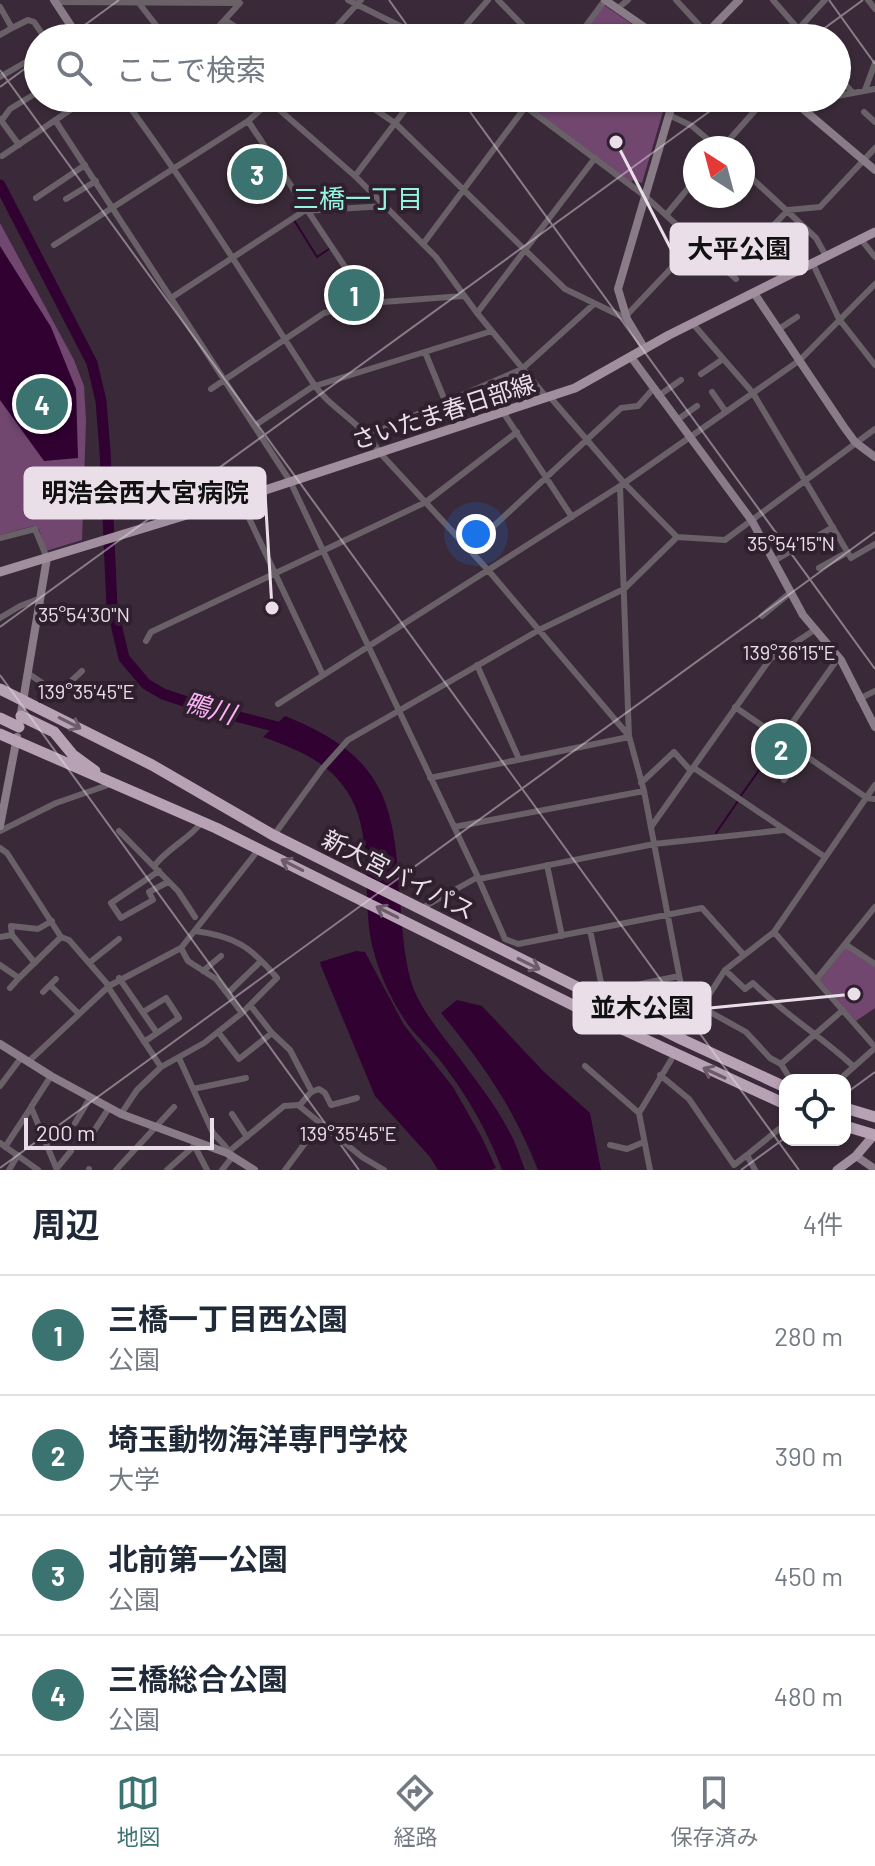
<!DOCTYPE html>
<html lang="ja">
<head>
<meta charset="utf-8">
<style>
  :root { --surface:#fff; --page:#f2f2f3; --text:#1f2937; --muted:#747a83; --line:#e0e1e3; --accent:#3b7371 }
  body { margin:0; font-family:Barlow,"Noto Sans JP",sans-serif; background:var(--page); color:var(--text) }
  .controls { position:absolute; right:24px; bottom:24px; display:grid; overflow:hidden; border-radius:16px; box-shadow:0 2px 6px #0004 }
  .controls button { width:72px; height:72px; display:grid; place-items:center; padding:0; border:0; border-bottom:2px solid var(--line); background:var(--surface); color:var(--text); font:40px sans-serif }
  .compass { position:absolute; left:683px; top:136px; width:72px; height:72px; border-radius:50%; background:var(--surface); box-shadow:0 2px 6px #0004; rotate:324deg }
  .scale { position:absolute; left:24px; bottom:20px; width:190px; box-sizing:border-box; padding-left:8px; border:4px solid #eadfe9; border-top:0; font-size:22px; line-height:28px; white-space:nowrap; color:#eadfe9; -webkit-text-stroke:6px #30202f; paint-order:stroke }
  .you { position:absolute; left:476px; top:534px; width:28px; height:28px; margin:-20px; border:6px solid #fff; border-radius:50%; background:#1a73e8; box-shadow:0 0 0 12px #1a73e833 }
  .badge { display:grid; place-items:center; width:52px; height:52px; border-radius:50%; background:var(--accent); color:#fff; font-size:26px; font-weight:700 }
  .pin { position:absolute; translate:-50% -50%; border:4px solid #fff; box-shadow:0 2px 8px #0006 }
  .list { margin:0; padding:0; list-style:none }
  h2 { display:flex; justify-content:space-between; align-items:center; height:104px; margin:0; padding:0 32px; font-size:34px }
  h2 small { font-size:26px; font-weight:400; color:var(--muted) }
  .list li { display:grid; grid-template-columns:52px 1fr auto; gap:24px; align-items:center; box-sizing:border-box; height:120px; padding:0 32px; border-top:2px solid var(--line) }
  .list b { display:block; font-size:30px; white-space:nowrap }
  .list p { margin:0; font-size:26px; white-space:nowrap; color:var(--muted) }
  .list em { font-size:26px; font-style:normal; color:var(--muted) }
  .icon { flex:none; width:44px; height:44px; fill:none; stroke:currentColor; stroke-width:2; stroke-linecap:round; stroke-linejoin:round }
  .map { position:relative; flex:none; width:875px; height:1170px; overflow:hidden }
  .search { position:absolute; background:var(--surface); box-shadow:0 2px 6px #0004; left:24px; right:24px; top:24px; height:88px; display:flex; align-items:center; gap:20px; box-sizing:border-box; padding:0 28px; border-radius:44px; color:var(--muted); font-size:30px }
  .sheet { height:584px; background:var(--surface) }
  nav { display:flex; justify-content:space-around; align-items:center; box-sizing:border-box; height:112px; border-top:2px solid var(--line); background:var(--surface); font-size:22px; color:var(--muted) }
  nav a { display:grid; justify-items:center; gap:4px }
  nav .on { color:var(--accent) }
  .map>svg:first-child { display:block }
  .green { fill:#714770 }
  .water { fill:#300131 }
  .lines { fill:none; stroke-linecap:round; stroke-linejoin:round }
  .stream { stroke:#300131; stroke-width:2 }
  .river { stroke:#300131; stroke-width:11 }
  .street { stroke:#696068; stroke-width:6 }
  .secondary { stroke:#897b87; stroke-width:8 }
  .primary { stroke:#a18f9f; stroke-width:9 }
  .highway { stroke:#b7a2b5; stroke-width:11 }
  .oneway { stroke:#6d5a6b }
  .ticks { fill:none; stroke:#eadfe9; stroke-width:2; stroke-opacity:0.45 }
  .labels { text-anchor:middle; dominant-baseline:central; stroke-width:8; stroke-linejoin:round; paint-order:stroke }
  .street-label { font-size:24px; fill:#eadfe9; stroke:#30202f }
  .neighbourhood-label { font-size:26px; fill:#92f7e0; stroke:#30202f }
  .water-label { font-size:26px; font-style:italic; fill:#fbb2f7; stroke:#30202f }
  .ticks-label { font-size:20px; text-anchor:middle; fill:#eadfe9; stroke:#30202f; stroke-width:8; stroke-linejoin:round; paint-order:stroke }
  .leader { fill:none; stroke:#eadfe9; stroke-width:3 }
  .callout-dot { fill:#eadfe9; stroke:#30202f; stroke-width:3 }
  .callout { fill:#eadfe9; stroke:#eadfe9; stroke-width:3 }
  .callout-label { font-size:26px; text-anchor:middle; font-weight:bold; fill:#111 }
</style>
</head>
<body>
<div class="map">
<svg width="875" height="1170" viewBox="0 0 875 1170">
  <rect width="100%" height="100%" fill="#3a2a39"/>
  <path class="green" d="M604,5L652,38H579Z
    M534,98H667L642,183L633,180L631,182L528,105Z
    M0,223L74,360L84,386L86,421L82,540L46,551L39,529L33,526L0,535Z
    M846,947L875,966V1008L856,1021L820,980Z"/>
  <path class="water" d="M0,246L51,327L76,389L78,458L44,461L0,400Z
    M285,716C392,759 394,808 401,912C403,937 405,966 414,990C425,1016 445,1038 461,1060C478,1083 496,1106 509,1131C516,1143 520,1157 525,1170H502C488,1131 464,1090 438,1058C429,1047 418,1038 409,1026C393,1004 380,976 373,949C361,902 374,839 351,798C332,763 299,750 263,737Z
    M356,951L365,952L404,1025L453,1087L481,1136L496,1168L490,1170H438L430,1157L375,1096L321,966L320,962Z
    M457,1000L482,1006L544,1072L590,1113L601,1170H538C513,1107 484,1065 441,1013Z"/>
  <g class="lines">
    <path class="stream" d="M463,33L470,38
      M294,220L317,257L329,249
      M740,797L778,743
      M716,833L738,801"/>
    <path class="river" d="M0,185L92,363L101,401L105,451L112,607L124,658L146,684L163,694L205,708L289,730"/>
    <path class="street" d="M348,0L424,38
      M498,0L535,38
      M676,0L711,38
      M773,0L806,38
      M868,0L875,9
      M55,2L240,3
      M138,2L166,38
      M0,7L12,28L0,35
      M617,9L628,0
      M225,20L253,38
      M12,28L28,20L34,22L45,38
      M208,38L240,3
      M326,38L361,0
      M455,38L488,0
      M577,38L605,0
      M790,38L825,0
      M837,75L852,92
      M0,77L38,55
      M865,90L875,63
      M837,96L875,89
      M123,98C191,190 251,287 313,383C330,409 362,422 380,453L488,570L629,736L644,791L682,990L701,1007L746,1032L770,1058L781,1064L791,1080
      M266,98L355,176L436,257L477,313L547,398
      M358,98L395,123L565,289L627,319
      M514,98L645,196L736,279
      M800,106L830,98
      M133,112L148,98
      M864,112L875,122
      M669,115L692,126L718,148
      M0,119L19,145
      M2,120L10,109L38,92
      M55,120L290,481L476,873L505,939L518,944L702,908L743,954
      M248,121L369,303
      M722,148L766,98
      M2,156L88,98
      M743,170L816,238L826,256
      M355,176L414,98
      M36,198L85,165
      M66,199L96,181
      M666,215L695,180
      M860,238L875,257
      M423,244L532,98
      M54,245L248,121L274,98
      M812,262L839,319L875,365
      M729,273L788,210L820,207L875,148
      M171,298L304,211L385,206
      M477,313L595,158
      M626,316L696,242
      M693,324L753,393L851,558L875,544
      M779,329L797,317
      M425,352L450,413L463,426
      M701,374L723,359
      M315,386L492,331
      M211,389L324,313L369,303L463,296
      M712,392L726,412
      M658,396L681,380
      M550,397L624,483L677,537
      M503,412L572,517
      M677,420L697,406
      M254,426L315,385
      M369,435L522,369L594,304
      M240,499L323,675
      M0,538L35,529L47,558
      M469,549L621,408L638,406L653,389
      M774,561L833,527
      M819,568L848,552
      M762,616L791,592
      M0,618L20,606L41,598
      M146,641L151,632L426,502L517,432
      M477,665L519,759
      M29,674L54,691L67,685L82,671
      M859,699L875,691
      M278,704L620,486L753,393L800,360L875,284
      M735,707L867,798L875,799
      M780,740L839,657
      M694,768L825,857
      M430,778L629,737L620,486
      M784,780L802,755
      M641,783L674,752L691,771
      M454,827L644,791
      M651,827L770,659L816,629
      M0,831L56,803L111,784
      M119,831L178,891L195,917
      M274,835L322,769L348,740L539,630L624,589L677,537L725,540L875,429
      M0,848L7,853L61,937L19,978L0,965
      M155,865C168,848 189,839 202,822
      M547,865L562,936
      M159,871L111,903L121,918L153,900L149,892L168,882
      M479,879L654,844L784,830
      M422,908L478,877
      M590,930L603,992
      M774,932L875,1047
      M12,935L11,926L38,929L52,921
      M0,937L12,935L35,963
      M61,937L69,940L109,986
      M845,944L875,964
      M181,948L188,961L216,979L242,1013
      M89,963L119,939
      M725,970L745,989L753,983C784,1014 822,1037 854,1067
      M203,971L221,956
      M119,978L157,1033
      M816,980L875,907
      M50,985L78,1013
      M108,987L161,1067
      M10,988L19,978
      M43,992L56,979
      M228,993L261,961
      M599,997L603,992L679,976
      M250,1005L272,1033L290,1050L312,1092
      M143,1012L166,998L179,1018L144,1042
      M218,1032L239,1059L272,1033
      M681,1039L725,970L774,932L875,785
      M179,1058L213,1133L226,1147L227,1153L284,1106L298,1105L362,1157L384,1170
      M28,1062L109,986L181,948L259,849
      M781,1064L843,1010
      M585,1066L639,1113L650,1170
      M660,1075L689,1099L734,1165L747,1155L755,1170
      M51,1076L31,1107L57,1170
      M839,1080L875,1048
      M0,1086L21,1058
      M193,1089L246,1078
      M299,1106L311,1092L319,1089L325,1093L331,1105L357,1098
      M639,1113L671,1060
      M121,1114L137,1090L161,1067L204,1043L242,1013L277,978C251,947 235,936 195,931
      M232,1114L247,1137
      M75,1123L90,1098
      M92,1134L109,1108
      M0,1143L38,1170
      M194,1145L207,1170
      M610,1145L627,1149L644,1142
      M5,1147L32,1106
      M747,1155L785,1124
      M57,1168L71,1151
      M9,1170L18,1155
      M89,1170V1169
      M116,1170L174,1107
      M167,1170L194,1146
      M222,1170L233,1156
      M285,1170L320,1123"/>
    <path class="secondary" d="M54,0L79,38
      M605,0L660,38
      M702,38L739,0
      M790,98L875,170
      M754,293L844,427L855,442L875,457
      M645,349L627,319L618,289L674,98
      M631,357L752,521L803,615L841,660L875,727
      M20,719L47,558
      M0,826L17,737
      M0,1044L51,1076L121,1114L227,1153L254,1170
      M856,1156L875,1169"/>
    <path class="primary" d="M0,572L229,502L575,388L669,335L875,232
      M837,1170L856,1156L874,1135"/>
    <path class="highway" d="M0,689L152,765L273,835L681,1039L785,1087
      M21,716L54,732L73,755L95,771
      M0,718L19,727
      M0,734L216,828L607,1022L785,1104
      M845,1108L875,1117
      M845,1126L875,1135"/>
  </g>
  <defs><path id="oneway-shaft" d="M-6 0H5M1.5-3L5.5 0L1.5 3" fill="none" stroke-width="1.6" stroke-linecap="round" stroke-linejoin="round" transform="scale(2)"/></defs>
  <g class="oneway">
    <use href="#oneway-shaft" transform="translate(70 723) rotate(27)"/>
    <use href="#oneway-shaft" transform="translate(292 865) rotate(-153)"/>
    <use href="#oneway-shaft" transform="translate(387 912) rotate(-153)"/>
    <use href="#oneway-shaft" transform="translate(529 964) rotate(26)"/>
    <use href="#oneway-shaft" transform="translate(714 1073) rotate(-155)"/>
  </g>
  <path class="ticks" d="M389,0L416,38M829,0L875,64M67,38L119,0M811,38L863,0M0,70L799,1170M0,87L38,59M460,98L875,669M0,627L728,98M0,675L359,1170M845,1094L875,1072M0,1168L875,532M741,1170L785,1138"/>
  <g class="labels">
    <g class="street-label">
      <text transform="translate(443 411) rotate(-18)">さいたま春日部線</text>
      <text transform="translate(399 874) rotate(27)">新大宮バイパス</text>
    </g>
    <g class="neighbourhood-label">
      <text x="358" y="197">三橋一丁目</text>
    </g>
    <g class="water-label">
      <text transform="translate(210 707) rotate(16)">鴨川</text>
    </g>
  </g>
  <g class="ticks-label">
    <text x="791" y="551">35°54'15"N</text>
    <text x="84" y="622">35°54'30"N</text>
    <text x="789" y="660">139°36'15"E</text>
    <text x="86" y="699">139°35'45"E</text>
    <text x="348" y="1141">139°35'45"E</text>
  </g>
  <path class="leader" d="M616 142L671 249M272 608L265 493M854 994L710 1008"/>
  <g class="callout-dot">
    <circle cx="616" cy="142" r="8"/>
    <circle cx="272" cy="608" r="8"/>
    <circle cx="854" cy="994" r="8"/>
  </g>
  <g class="callout">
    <rect x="671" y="224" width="136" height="50" rx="8"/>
    <rect x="25" y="468" width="240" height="50" rx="8"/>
    <rect x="574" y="983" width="136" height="50" rx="8"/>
  </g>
  <g class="callout-label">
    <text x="739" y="258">大平公園</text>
    <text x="145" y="502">明浩会西大宮病院</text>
    <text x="642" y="1017">並木公園</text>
  </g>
</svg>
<div class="controls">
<button><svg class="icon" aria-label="locate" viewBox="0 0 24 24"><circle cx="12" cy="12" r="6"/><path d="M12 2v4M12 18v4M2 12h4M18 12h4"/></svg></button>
</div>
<svg class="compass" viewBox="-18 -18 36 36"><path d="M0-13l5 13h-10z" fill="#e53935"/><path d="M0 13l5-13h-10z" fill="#747a83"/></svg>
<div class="scale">200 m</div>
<div class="you"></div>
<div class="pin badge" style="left:354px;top:295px">1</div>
<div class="pin badge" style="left:781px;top:749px">2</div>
<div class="pin badge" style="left:257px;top:174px">3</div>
<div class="pin badge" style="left:42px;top:404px">4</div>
<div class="search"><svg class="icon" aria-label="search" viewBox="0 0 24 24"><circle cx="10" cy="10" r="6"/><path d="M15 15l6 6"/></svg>ここで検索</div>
</div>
<section class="sheet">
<h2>周辺<small>4件</small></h2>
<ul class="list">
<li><span class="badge">1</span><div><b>三橋一丁目西公園</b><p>公園</p></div><em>280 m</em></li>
<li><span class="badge">2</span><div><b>埼玉動物海洋専門学校</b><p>大学</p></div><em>390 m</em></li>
<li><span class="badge">3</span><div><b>北前第一公園</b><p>公園</p></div><em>450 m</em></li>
<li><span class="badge">4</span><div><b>三橋総合公園</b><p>公園</p></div><em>480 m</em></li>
</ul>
</section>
<nav>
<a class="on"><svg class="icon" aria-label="map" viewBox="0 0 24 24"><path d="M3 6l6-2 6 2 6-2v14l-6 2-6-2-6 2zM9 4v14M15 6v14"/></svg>地図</a>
<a><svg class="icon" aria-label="directions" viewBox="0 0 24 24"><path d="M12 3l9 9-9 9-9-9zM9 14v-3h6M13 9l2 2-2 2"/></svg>経路</a>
<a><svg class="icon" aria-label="saved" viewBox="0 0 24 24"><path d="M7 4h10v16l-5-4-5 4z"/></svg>保存済み</a>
</nav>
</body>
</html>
